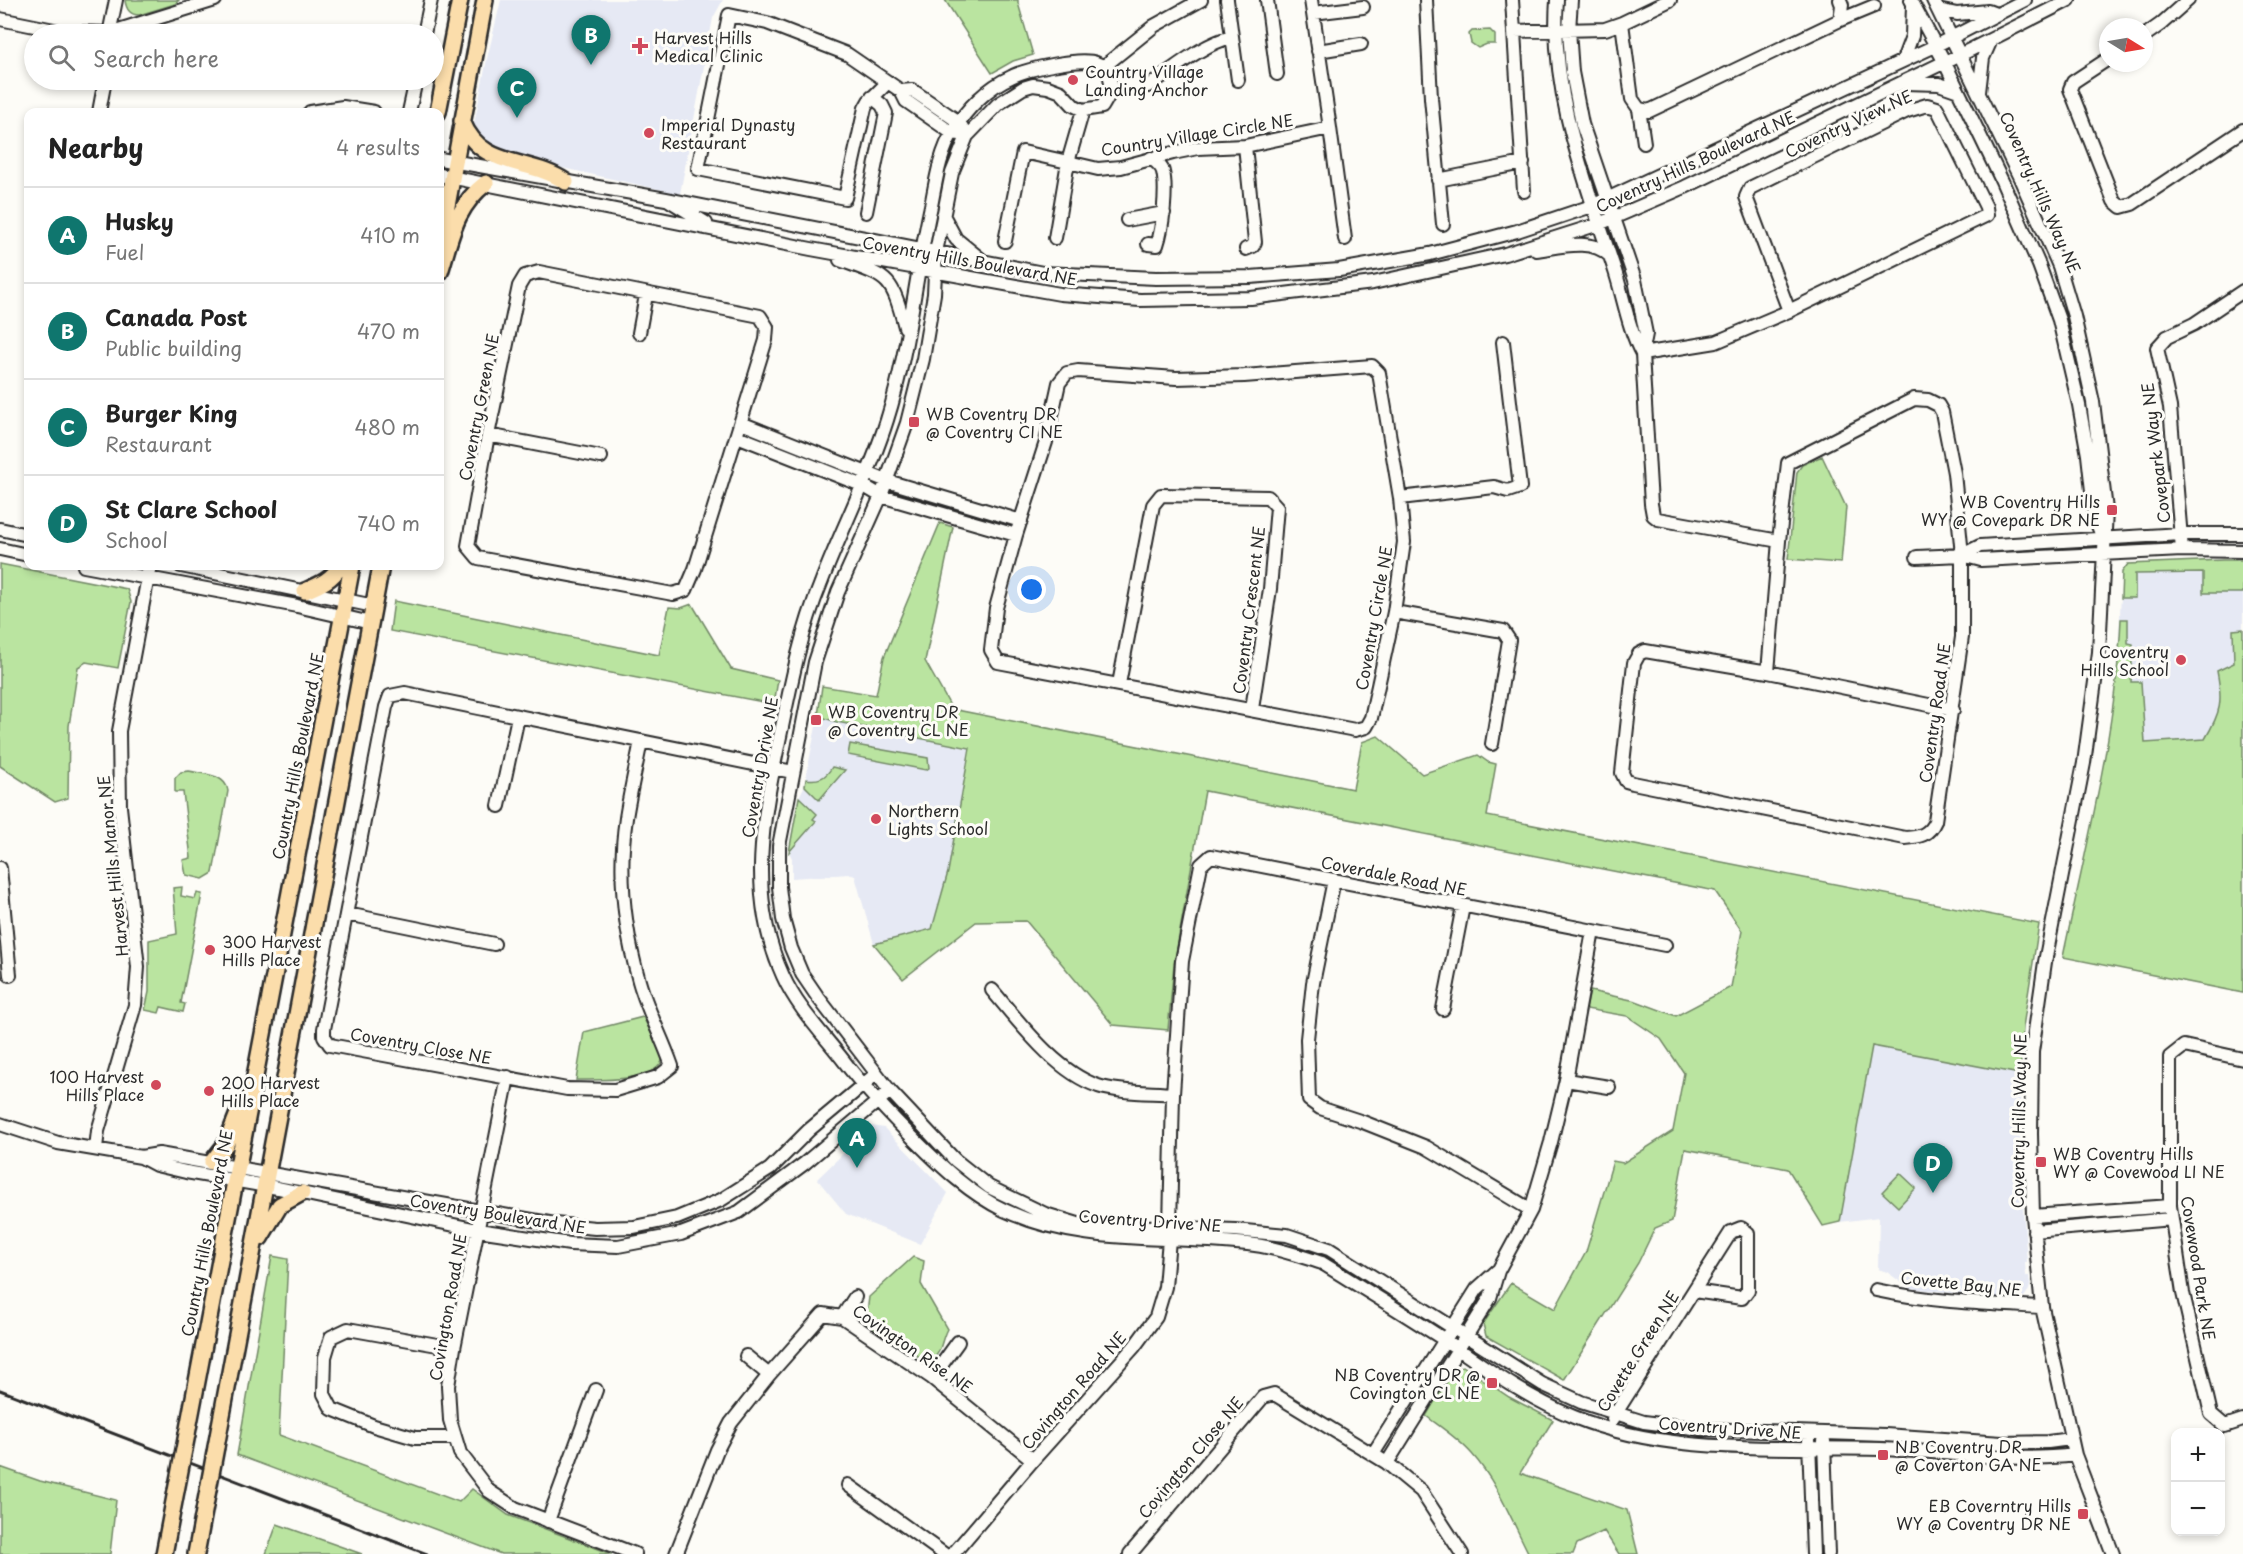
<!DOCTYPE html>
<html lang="en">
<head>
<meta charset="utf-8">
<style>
  :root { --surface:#fff; --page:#f2f2f2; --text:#222; --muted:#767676; --line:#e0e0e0; --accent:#0f766e }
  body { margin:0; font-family:"Playpen Sans",sans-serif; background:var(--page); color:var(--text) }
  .controls { position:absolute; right:18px; bottom:18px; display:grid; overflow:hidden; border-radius:12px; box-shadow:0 3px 9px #0003 }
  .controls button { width:54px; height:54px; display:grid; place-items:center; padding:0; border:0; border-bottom:2px solid var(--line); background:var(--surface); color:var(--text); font:30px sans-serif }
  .compass { position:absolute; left:2099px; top:18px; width:54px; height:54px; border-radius:50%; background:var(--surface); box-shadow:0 3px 9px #0003; rotate:101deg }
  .you { position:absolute; left:1032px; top:590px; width:21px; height:21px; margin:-15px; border:4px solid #fff; border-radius:50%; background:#1a73e8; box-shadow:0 0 0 9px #1a73e833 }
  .badge { display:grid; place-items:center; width:39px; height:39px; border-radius:50%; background:var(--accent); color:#fff; font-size:20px; font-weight:700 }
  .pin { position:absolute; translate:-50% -50px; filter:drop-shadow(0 2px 3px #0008) }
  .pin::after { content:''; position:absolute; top:32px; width:21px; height:18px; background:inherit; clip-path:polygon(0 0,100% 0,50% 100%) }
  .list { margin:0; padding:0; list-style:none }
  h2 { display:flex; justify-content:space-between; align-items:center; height:78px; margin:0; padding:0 24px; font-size:26px }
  h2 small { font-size:20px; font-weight:400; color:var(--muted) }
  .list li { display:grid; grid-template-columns:39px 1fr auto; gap:18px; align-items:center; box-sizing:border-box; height:96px; padding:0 24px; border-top:2px solid var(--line) }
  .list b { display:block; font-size:22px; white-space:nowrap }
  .list p { margin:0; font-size:20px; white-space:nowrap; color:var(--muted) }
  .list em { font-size:20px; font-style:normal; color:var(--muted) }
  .icon { flex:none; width:33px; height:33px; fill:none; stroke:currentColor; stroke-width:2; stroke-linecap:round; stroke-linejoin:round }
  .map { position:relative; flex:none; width:2243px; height:1554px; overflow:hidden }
  .search { position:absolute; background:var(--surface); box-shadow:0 3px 9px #0003; left:24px; top:24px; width:420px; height:66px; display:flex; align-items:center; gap:15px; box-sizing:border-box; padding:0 21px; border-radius:33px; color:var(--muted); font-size:22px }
  .panel { position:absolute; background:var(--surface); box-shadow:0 3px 9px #0003; left:24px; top:108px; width:420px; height:462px; border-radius:12px }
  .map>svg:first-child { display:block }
  .built { fill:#e6e9f4 }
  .green { fill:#bae4a0; stroke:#728866; stroke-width:1.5 }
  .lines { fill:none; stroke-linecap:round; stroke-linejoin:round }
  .minor-casing { stroke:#2b2b2b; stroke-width:16 }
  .major-casing { stroke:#2b2b2b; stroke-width:20 }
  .minor { stroke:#fdfcf7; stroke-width:12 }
  .major { stroke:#fbddab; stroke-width:15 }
  .rail { stroke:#2b2b2b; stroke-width:3 }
  .major-bridge-casing { stroke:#2b2b2b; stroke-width:20; stroke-linecap:butt }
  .major-bridge { stroke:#fbddab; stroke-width:15 }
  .poi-dot { fill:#d1495b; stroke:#fdfcf7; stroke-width:2 }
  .labels { text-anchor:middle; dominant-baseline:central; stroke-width:6; stroke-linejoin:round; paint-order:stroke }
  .poi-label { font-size:16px; fill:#2b2b2b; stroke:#fdfcf7; text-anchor:start }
  .street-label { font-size:16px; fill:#2b2b2b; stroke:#fdfcf7 }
</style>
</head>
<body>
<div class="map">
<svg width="2243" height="1554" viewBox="0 0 2243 1554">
  <rect width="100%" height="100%" fill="#fdfcf7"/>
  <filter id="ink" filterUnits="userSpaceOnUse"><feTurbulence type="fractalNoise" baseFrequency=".0167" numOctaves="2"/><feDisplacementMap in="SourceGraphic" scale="12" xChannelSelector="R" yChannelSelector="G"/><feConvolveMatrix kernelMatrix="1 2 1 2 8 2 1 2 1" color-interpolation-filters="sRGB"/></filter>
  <g filter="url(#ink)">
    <path class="built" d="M501,0H723L713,18L680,194L491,152L473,129L487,59Z
      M2223,560H2243V737L2107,745L2117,682L2122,572L2128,564Z
      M818,716L970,748L948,872L932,929L874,944L855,876L849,874L792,878V858L789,852L790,841L799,797L804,787Z
      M1872,1046L2020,1074V1169L2027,1262L2025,1263L2026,1276H2029L2030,1284L2029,1290L2024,1297L2011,1299L1909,1288L1887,1272L1878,1269L1879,1217L1840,1222Z
      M872,1126L884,1128L948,1193L920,1244L846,1214L817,1179Z"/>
    <path class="green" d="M125,0H179L175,4L139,15C130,15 126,9 125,0Z
      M945,0H1018V3L1033,55L1013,61L992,73Z
      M1490,30L1495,35V44H1487L1478,48L1471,43L1469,34L1472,31Z
      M1822,456L1846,507L1841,563L1788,559L1797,472L1802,465Z
      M940,523L953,527L925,661L952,709L1353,789L1362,742L1378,736L1422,774L1478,755L1488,762L1496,764L1487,816L2039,924L2023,1027L2020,1074L1872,1046L1840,1222L1823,1226L1788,1169L1685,1149L1672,1221L1655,1228L1638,1263L1564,1380L1486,1336L1483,1324L1511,1283L1555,1309L1586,1252L1613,1161L1623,1163L1673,1131L1684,1073L1661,1039L1627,1016L1586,1009L1590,991L1636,1001L1676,1016L1731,987L1742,931L1715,891L1205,791L1174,964L1168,1030L1113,1025L1026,921L976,922L903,979L874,944L932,929L948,872L970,748L837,722L818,716L822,686L876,695L884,657Z
      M2223,560H2243V593H2203V573L2135,574V598H2121L2122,572L2128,564Z
      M0,564L127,589L131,602L118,668L86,662L78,667L69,726L68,798L55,802L0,766Z
      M394,601L659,655L669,607L681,608L692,604L731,669L778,680L774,704L390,631Z
      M2121,619H2128V643L2133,644L2131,682H2141L2145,743L2205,739C2221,712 2223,702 2217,671L2234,663L2233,630L2243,629V993L2063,957C2086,846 2116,733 2121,619Z
      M850,744L928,758L929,768L926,770L848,755Z
      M832,767L845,770L819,800L805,786L806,779C818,781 826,778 832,767Z
      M189,771C203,774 226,774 228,791L213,873L203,879L186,875L183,860L191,858L183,792H175V778L181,772Z
      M799,797L817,814L813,819L816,821L789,852Z
      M182,887L181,896L195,899L197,893L202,894L181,1003L185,1004L183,1012L161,1007L159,1013L145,1010L149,992V940L177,934L173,888Z
      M643,1017L663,1057C660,1083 595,1080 576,1080L584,1032Z
      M1900,1173L1916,1188L1898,1207L1882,1192Z
      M272,1256L288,1259L279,1435L459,1502L472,1489L508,1515L612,1554H501L237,1455Z
      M913,1257L924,1261L921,1284L947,1329C941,1340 942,1352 932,1360H924L871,1327L866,1321L869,1297Z
      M1463,1366L1509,1397L1553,1420L1520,1473L1627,1510L1638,1554H1619L1604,1531L1577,1544L1573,1554H1529C1512,1521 1497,1482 1472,1454C1459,1439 1442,1428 1426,1416L1453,1370Z
      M1840,1437L1988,1447V1449L1841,1441Z
      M0,1467L40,1481L116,1500L110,1554H0Z
      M277,1524L362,1554H266Z"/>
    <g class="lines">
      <g class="minor-casing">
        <path id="minor" d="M1227,0L1238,80
          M1267,0L1277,74
          M1426,0L1431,98L1443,224
          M1512,0L1524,191
          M1557,0C1550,94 1586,183 1615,271C1624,299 1628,328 1642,354
          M1571,0L1569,30L1572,72L1582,124L1635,280L1646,334L1642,354L1651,504L1653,515L1658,519L1779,541
          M1911,0L1944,61L2002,181L2039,265L2059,320L2079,405L2088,455L2095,518L2102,536
          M1933,0L2020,178L2059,266L2074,316L2093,402L2106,510L2099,652L2084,763L2045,962L2032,1052L2031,1134L2033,1216L2042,1307L2075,1455L2113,1554
          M1938,10L1957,14L1988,11L1996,14
          M1313,13L1363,7
          M0,19L64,32L109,33L215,0
          M1840,20L1874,6
          M1622,23L1632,99L1639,109L1644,143
          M1514,31L1605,29L1622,23L1670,0
          M109,34L116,0
          M424,34L431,0
          M2144,36L2161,24L2188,0
          M1318,51L1361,44
          M2108,59L2073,82L2070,89L2114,201L2121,207L2132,204L2243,130
          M1903,60L1912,36L1913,5
          M1103,67L1154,26L1201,0
          M888,82L869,101L865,108L845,198L698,169L729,15L767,23L847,54L901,91L906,101L952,133L960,134
          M1905,83L1939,84L1956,90
          M1148,86C1174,69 1202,44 1232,37
          M901,91L912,90L959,122L963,129
          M1979,92L1983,58L1991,40
          M1639,109L1649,111L1840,20L1842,5L1840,0
          M1083,110L1068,162L1098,169L1121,167L1173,153L1198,148L1245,146L1330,128L1311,0
          M99,112L105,80
          M310,112L343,107L374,112
          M409,112L416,80
          M1330,128L1345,239
          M1245,146L1255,242L1253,246L1246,249
          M440,159L666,199L1043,273L1156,278L1250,277L1339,270L1430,254L1517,231L1592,206L1935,46L2025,0
          M440,175L811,249L1060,294L1140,300L1251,298L1373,283L1505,254L1599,224L1685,187L1972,49L2069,0
          M1438,180L1523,163
          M670,201L706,223
          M866,212L886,113L882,105L872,97
          M943,215L956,239L983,261
          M1127,220L1164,213
          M1005,241L1023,152L1068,162L1055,238
          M1148,244L1157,245C1163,228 1167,189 1163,172C1162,166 1156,162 1151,158
          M1536,250C1559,247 1592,237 1610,256
          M840,260C889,278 891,275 905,327
          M539,272L760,316L767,327L766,340L695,569L686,590L673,594L478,558L468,546L488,435L519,286L525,276Z
          M639,333L646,295
          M1642,354L1716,342L1789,311L1987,215L1986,207L1937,108L1927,105L1907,111L1750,188L1746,197L1789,311
          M1372,366L1379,373L1400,498L1404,542L1394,612L1371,718L1366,727L1355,730L998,662L991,650L996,608L1016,535L1046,442L1059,383L1067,373L1078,371L1176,378L1244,376Z
          M741,423L887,481L1021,521
          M488,435L601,457
          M737,436L864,486L881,496L1016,535
          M1400,498L1494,487L1508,491L1520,487L1503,342
          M0,529L28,535
          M0,549L28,555
          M2182,550L2170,407L2157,348L2167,337L2194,324L2243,291
          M1962,555L1980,546L2181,534H2243
          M1917,557L1962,555L1981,560L2182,550L2243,551
          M84,566L297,606L371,623
          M181,566L374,606
          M1394,612L1503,631L1509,640L1492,744
          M1768,672L1779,541L1788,463L1914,399L1928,400L1938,405L1942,412L1954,473L1962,555V637L1935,821C1929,835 1920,837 1905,838L1633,783L1626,781L1622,773L1634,663L1639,654L1645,651L1768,672L1953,710
          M1119,684L1153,505L1161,495L1268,497L1277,507L1270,589L1252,709
          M641,741C636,767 630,792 626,818C618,872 624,928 639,981C647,1010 662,1037 672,1066L658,1077L615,1090L567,1089L330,1045L324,1036V1029L386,707L390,696L405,693L793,772
          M499,806L518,717
          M0,868L10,975
          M1334,880L1313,983L1307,1039L1309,1100L1320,1108L1363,1122L1426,1147L1531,1210
          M347,914L494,944
          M992,990C1020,1023 1056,1072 1098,1086C1121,1093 1149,1092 1173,1094
          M1443,1009L1463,906
          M2243,1059L2184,1046L2170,1057V1206L2183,1293L2211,1414L2225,1426L2243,1420
          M508,1077L454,1348L448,1386L450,1420L460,1453L489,1491L515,1508L635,1554
          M1566,1080L1609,1087
          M0,1124L58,1143L141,1157L156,1165L186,1172L278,1188L478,1230L570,1244L618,1246L681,1234L739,1212L805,1163L890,1091
          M96,1148L98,1131L135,1005L138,967L120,807L119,731L150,566
          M141,1157L159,1154L555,1224L595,1228L634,1227L677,1218L721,1200L770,1169L809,1130L876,1074
          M2033,1216L2170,1206
          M2034,1231L2172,1219
          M1876,1290C1930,1302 1987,1304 2042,1307
          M842,1317L855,1297
          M454,1348L348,1329L331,1337L325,1357L324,1394L332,1409L374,1426L415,1438H455
          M746,1356L769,1375
          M932,1378L958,1342
          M1613,1419L1621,1405L1731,1232L1741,1228L1748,1233V1290L1742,1298L1694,1291
          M2070,1439L2048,1442L2002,1443L1885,1435L1702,1429L1644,1422L1581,1402L1542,1384L1329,1249L1287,1235L1235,1230L1078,1224L1045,1214L989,1187L955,1160L890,1091L817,996L802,974L791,948L783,919L779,887V846L815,662L838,592L881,496L907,423L923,359L934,294L936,252L952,173L967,136L998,104L1023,88L1033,85L1048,87L1061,92L1073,105L1083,110L1102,107C1109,96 1114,87 1109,75C1106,69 1103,65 1096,63C1081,57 1026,69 1011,77C988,87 966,109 954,130C940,152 936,180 931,206C915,277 909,351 887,420C869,477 842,528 821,583C802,629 792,678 782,727C764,813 745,893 783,976C798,1010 828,1039 850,1069C870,1094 892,1117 915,1140C942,1167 969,1193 1004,1210C1084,1247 1170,1234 1255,1245C1278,1248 1300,1256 1322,1263C1367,1291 1413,1319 1457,1348C1494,1374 1532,1400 1574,1417C1670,1456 1778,1446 1880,1449C1945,1451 2010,1463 2075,1455
          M1809,1440L1813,1554
          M1824,1441L1828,1554
          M1373,1454L1477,1289L1497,1271
          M1387,1463L1490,1298L1498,1271L1531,1210L1551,1142L1566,1080L1593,931
          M848,1485L944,1554
          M548,1521L596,1390
          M676,1554L717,1450L731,1423L769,1375L823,1314L842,1317L932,1378L1033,1460
          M953,1554L1033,1460L1134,1347L1156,1317L1165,1287L1170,1227L1173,1094L1182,961L1201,865L1211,856L1665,945
          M1130,1554L1263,1397L1274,1394L1387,1463L1421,1491L1462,1554"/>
      </g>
      <g class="major-casing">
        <path id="major" d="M438,112L460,0
          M462,121C481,170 530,157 566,182
          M440,244L485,0
          M440,272C451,237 455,207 486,183
          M305,591C319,585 332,580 340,566
          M212,1162L226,1144L241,1106
          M260,1238L280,1205L302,1193
          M187,1434L352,566
          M216,1447L381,566
          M164,1554L176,1491
          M196,1554L205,1506"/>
      </g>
      <use href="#minor" class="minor"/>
      <use href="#major" class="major"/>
      <path class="rail" d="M0,1390L427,1554"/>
      <g class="major-bridge-casing">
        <path id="major-bridge" d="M176,1491L187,1434
          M205,1506L216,1447"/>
      </g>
      <use href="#major-bridge" class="major-bridge"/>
    </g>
  </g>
  <g class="poi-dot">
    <path d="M637 37h6v6h6v6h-6v6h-6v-6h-6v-6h6z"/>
    <circle cx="1073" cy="80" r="6"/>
    <circle cx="649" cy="133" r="6"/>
    <rect x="908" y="416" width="12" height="12" rx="3"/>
    <rect x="2106" y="504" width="12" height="12" rx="3"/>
    <circle cx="2181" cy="660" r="6"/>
    <rect x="810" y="714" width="12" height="12" rx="3"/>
    <circle cx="876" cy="819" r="6"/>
    <circle cx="210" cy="950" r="6"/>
    <circle cx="156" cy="1085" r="6"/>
    <circle cx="209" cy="1091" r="6"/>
    <rect x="2035" y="1156" width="12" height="12" rx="3"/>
    <rect x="1486" y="1377" width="12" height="12" rx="3"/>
    <rect x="1877" y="1449" width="12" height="12" rx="3"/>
    <rect x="2077" y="1508" width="12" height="12" rx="3"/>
  </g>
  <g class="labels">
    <g class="poi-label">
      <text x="654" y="37">Harvest Hills<tspan x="654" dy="18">Medical Clinic</tspan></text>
      <text x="1085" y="71">Country Village<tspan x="1085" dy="18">Landing Anchor</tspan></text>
      <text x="661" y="124">Imperial Dynasty<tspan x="661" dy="18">Restaurant</tspan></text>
      <text x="926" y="413">WB Coventry DR<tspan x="926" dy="18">@ Coventry CI NE</tspan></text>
      <text x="2100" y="501" text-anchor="end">WB Coventry Hills<tspan x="2100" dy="18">WY @ Covepark DR NE</tspan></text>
      <text x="2169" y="651" text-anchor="end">Coventry<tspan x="2169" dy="18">Hills School</tspan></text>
      <text x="828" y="711">WB Coventry DR<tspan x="828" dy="18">@ Coventry CL NE</tspan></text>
      <text x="888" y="810">Northern<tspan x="888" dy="18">Lights School</tspan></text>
      <text x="222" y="941">300 Harvest<tspan x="222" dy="18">Hills Place</tspan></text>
      <text x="144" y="1076" text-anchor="end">100 Harvest<tspan x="144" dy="18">Hills Place</tspan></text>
      <text x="221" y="1082">200 Harvest<tspan x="221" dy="18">Hills Place</tspan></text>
      <text x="2053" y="1153">WB Coventry Hills<tspan x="2053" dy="18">WY @ Covewood LI NE</tspan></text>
      <text x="1480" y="1374" text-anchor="end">NB Coventry DR @<tspan x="1480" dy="18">Covington CL NE</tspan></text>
      <text x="1895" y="1446">NB Coventry DR<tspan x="1895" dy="18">@ Coverton GA NE</tspan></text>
      <text x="2071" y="1505" text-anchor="end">EB Coverntry Hills<tspan x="2071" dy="18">WY @ Coventry DR NE</tspan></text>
    </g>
    <g class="street-label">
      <text transform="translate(1848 123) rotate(-25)">Coventry View NE</text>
      <text transform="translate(1197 134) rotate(-9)">Country Village Circle NE</text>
      <text transform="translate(1695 161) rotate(-25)">Coventry Hills Boulevard NE</text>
      <text transform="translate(2041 192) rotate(66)">Coventry Hills Way NE</text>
      <text transform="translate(970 260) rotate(10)">Coventry Hills Boulevard NE</text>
      <text transform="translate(478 407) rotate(-79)">Coventry Green NE</text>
      <text transform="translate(2155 453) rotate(-97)">Covepark Way NE</text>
      <text transform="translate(1248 610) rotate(-83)">Coventry Crescent NE</text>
      <text transform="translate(1373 618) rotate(-80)">Coventry Circle NE</text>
      <text transform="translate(1934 713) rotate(-82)">Coventry Road NE</text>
      <text transform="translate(297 756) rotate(-79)">Country Hills Boulevard NE</text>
      <text transform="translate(759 767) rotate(-80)">Coventry Drive NE</text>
      <text transform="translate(112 866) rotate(-96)">Harvest Hills Manor NE</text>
      <text transform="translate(1394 875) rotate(11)">Coverdale Road NE</text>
      <text transform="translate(421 1045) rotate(10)">Coventry Close NE</text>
      <text transform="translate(2018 1121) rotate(-89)">Coventry Hills Way NE</text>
      <text transform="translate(498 1213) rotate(9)">Coventry Boulevard NE</text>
      <text transform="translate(1150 1220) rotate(4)">Coventry Drive NE</text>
      <text transform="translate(206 1233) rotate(-79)">Country Hills Boulevard NE</text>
      <text transform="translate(2199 1268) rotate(81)">Covewood Park NE</text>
      <text transform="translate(1961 1283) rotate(6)">Covette Bay NE</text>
      <text transform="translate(447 1307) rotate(-80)">Covington Road NE</text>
      <text transform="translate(913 1348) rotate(35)">Covington Rise NE</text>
      <text transform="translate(1637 1351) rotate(-58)">Covette Green NE</text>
      <text transform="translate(1073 1390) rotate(-49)">Covington Road NE</text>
      <text transform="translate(1730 1427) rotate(4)">Coventry Drive NE</text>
      <text transform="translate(1190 1457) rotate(-50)">Covington Close NE</text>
    </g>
  </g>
</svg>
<div class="controls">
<button>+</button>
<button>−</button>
</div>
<svg class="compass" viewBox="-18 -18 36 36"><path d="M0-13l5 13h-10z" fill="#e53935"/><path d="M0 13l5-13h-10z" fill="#767676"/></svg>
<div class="you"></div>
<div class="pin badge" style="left:857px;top:1168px">A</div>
<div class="pin badge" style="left:591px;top:65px">B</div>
<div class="pin badge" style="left:517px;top:118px">C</div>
<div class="pin badge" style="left:1933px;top:1193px">D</div>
<div class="search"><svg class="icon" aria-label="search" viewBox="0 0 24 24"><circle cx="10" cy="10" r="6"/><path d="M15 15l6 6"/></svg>Search here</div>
<section class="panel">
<h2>Nearby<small>4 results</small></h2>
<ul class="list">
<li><span class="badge">A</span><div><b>Husky</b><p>Fuel</p></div><em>410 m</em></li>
<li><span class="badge">B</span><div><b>Canada Post</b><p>Public building</p></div><em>470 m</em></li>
<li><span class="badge">C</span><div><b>Burger King</b><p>Restaurant</p></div><em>480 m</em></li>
<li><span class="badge">D</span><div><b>St Clare School</b><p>School</p></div><em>740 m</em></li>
</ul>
</section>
</div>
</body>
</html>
